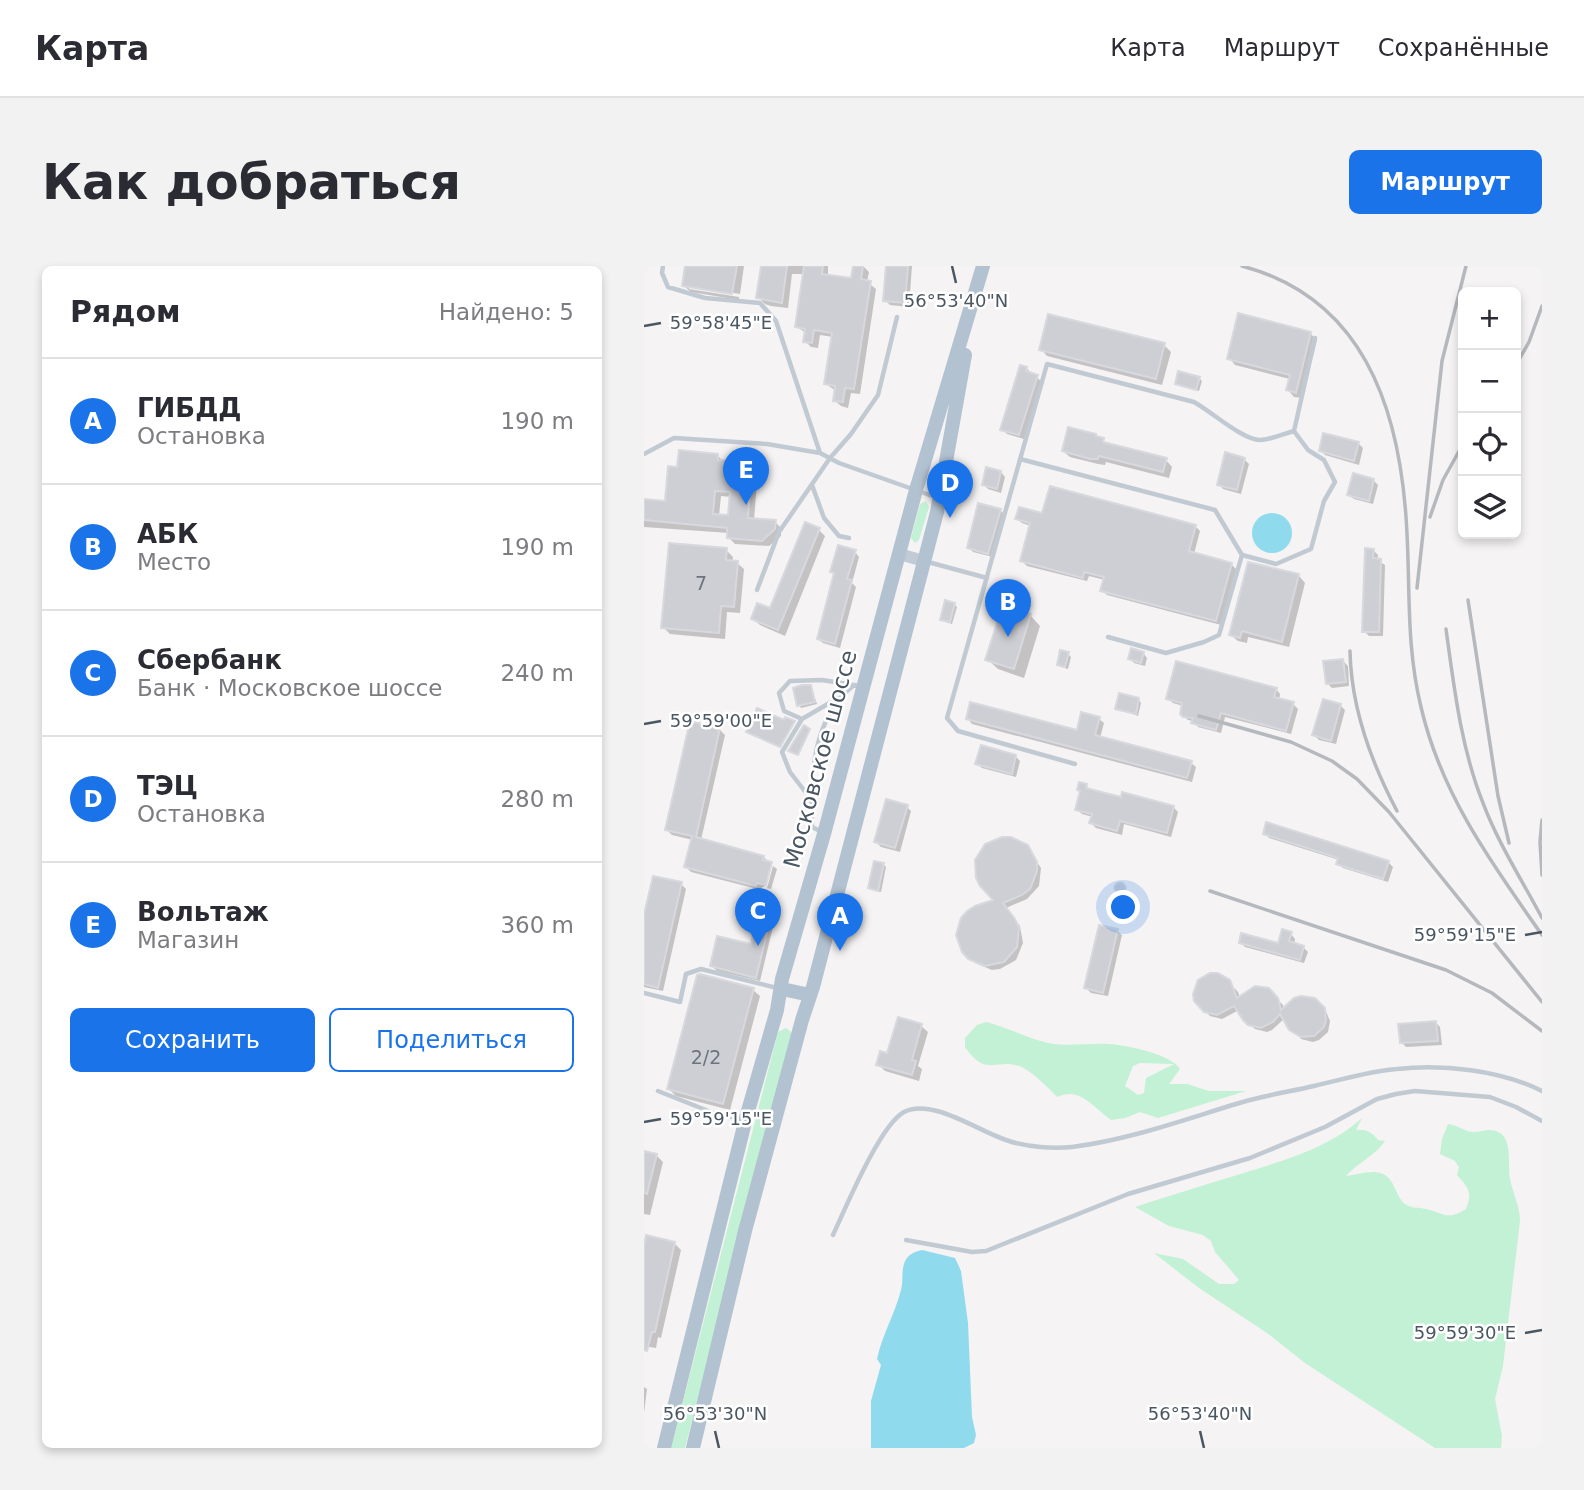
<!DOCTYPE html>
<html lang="ru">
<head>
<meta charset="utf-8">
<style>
  :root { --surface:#fff; --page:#f2f2f3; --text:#2b2b33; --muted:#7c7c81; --line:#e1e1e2; --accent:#1a73e8 }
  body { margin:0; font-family:"DejaVu Sans",sans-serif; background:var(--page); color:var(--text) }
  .controls { position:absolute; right:21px; top:21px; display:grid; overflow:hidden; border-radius:10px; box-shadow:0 4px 10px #0003 }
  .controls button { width:63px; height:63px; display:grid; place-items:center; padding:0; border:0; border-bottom:2px solid var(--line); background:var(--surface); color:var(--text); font:35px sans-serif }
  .you { position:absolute; left:480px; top:642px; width:24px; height:24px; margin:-18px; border:5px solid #fff; border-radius:50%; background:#1a73e8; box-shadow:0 0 0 10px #1a73e833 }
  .badge { display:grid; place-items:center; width:46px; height:46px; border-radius:50%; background:var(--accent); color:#fff; font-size:23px; font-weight:700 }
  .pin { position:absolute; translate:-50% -58px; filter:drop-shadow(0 2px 4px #0008) }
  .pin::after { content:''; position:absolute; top:37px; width:24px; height:21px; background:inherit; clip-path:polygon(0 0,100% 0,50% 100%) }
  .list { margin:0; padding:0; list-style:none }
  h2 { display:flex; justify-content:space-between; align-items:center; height:91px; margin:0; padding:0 28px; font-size:30px }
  h2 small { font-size:23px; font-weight:400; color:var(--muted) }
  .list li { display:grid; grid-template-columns:46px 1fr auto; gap:21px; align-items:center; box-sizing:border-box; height:126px; padding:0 28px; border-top:2px solid var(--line) }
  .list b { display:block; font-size:26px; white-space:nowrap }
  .list p { margin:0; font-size:23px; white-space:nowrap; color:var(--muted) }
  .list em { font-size:23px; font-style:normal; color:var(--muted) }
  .actions { display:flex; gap:14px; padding:21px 28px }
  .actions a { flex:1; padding:16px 0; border:2px solid var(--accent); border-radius:10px; text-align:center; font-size:24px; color:var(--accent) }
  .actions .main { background:var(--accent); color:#fff }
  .icon { flex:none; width:38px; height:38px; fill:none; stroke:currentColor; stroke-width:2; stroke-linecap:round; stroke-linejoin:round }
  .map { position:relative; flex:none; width:898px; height:1182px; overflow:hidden; border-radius:10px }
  header { display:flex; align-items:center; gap:42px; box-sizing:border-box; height:98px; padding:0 35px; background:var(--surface); border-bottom:2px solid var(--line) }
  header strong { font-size:33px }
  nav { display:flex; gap:38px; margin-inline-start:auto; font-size:24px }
  .intro { display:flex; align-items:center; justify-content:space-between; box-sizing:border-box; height:168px; padding:0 42px }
  h1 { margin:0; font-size:49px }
  .button { padding:18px 32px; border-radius:10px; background:var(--accent); color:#fff; font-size:24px; font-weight:700 }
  main { display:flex; gap:42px; padding:0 42px }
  aside { flex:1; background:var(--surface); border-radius:10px; box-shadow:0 4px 10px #0003 }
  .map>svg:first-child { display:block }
  .green { fill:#c3f1d5; fill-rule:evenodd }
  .water { fill:#90daee }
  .shadow { fill:#0003; fill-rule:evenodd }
  .building { fill:#cdcfd5; stroke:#d7d9de; stroke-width:2; fill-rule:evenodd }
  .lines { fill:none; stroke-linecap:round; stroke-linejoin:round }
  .lane { stroke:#c1cad2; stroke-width:4.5 }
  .secondary { stroke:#c1cbd6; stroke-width:12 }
  .primary { stroke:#b3c2d1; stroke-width:14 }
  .rail { stroke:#b5b8bd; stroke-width:3.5 }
  .ticks { fill:none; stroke:#4a5661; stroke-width:2.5 }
  .labels { text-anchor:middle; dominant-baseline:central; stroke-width:5; stroke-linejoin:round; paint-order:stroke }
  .number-label { font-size:19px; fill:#6b747e }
  .street-label { font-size:23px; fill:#4a5661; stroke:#fff }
  .ticks-label { font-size:18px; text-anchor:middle; fill:#4a5661; stroke:#fff; stroke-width:5; stroke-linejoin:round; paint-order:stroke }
</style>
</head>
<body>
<header>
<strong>Карта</strong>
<nav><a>Карта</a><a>Маршрут</a><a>Сохранённые</a></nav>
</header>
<div class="intro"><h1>Как добраться</h1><a class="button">Маршрут</a></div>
<main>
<aside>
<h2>Рядом<small>Найдено: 5</small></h2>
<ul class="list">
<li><span class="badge">A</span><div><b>ГИБДД</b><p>Остановка</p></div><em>190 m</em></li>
<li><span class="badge">B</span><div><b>АБК</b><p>Место</p></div><em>190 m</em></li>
<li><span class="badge">C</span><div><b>Сбербанк</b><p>Банк · Московское шоссе</p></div><em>240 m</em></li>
<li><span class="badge">D</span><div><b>ТЭЦ</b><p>Остановка</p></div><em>280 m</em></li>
<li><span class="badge">E</span><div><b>Вольтаж</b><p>Магазин</p></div><em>360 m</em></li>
</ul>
<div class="actions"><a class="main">Сохранить</a><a>Поделиться</a></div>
</aside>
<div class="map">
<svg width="898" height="1182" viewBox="0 0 898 1182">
  <rect width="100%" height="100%" fill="#f5f3f3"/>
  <path class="green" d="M282,235L285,241L275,274L271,277L267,272L276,238Z
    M342,756C363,761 382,772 404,777C425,781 444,777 465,778C482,779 527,788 536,803L525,818H543L565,825H602L514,852L496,846L481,852L467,854C450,842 436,820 413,831C406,823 384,802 375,800C351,792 343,812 321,781V772L333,759ZM496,797L530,798L502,812L500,827L494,829L481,820L489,800Z
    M142,762L147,766V771L41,1182H27L134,766Z
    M718,852L712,864C722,863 728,866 734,874L741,875C731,890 713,897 702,910C714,909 727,903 739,908C751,913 751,930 761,938C768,943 774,941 782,943C800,947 803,955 822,943C829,927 824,921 813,909L815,901L811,895L796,888L798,873L804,858C814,859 821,866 830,866C835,866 841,864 846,864C871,865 863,897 866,913C869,928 876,940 876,955L859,1100L851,1133L858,1170L857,1182H791L661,1097L623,1067L555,1022L510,987L539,993L575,1018H590L595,1014L571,986L567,975L559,969L525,960L491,941C524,930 557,920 590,910C634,896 683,884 718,852Z"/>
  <path class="water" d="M608 267a20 20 0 1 1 40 0a20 20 0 1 1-40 0Z
    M278,984L311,992L317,1005L324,1057L328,1151L332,1169L330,1177L320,1182H227V1135L237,1099L233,1093C238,1069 251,1048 257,1024C260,1014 256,1001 263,992C267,987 273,985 278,984Z"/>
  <path class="shadow" d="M43,0H100L96,28L45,20V23L95,31V34L47,26L40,20Z
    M119,0L144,2V0H184V11L209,14L211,0H219L225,6L223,16L232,23L216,128L207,127L204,142L197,140L190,134L192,125L182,118L189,71L176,69L174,82L167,81L161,75L162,67L153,61L160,8H148L144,42L127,40L121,38L114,31Z
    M244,0H268L265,41L246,39L241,34Z
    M666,67L673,74L658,132L650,131L644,124L646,113L591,99L585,92Z
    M520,79L527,86L518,119L403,90L397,83Z
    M382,102L397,115L380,173L363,168L358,163Z
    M555,112L558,115L555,125L533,118Z
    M452,169L464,179L522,194L528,201L525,212L462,196L461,199L454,198L426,191L419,185Z
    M714,177L719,182L715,199L681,189L677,184Z
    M74,190L80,196L107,198L114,205L110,254L131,256L137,262V270L125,280L91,278L84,271L85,267L0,261V235L22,237ZM77,230L88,231L86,251L75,250Z
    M600,193L605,198L597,228L579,223L575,218Z
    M357,206L361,211L357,227L344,223L340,219Z
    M729,214L734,219L729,238L710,233L705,229Z
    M356,244L361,249L349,291L329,286L325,282Z
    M400,249L551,260L556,265L550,288L587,298L592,303L577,359L463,329L458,324L461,314L445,310L443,315L383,300L378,295L387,260L378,257L373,253Z
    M175,264L181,270L141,370L116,359L109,353L127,345Z
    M82,284L89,291L88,296L93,297L100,303L96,347L83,346L81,373L26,368L19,361Z
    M729,284L734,289L733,294L741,299L739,370H725L720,365Z
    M211,286L215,291L208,317L212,321L196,382L179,377L174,373L191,309L188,305Z
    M605,298L655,310L661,317L645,381L604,371L603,377L594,375L587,369Z
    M310,338L313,341L308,358L301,356L298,353Z
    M386,349L396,360L380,412L354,403L343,393Z
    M499,387L503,392L501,400L490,397L486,392Z
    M424,388L427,391L424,403L417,401L415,398Z
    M699,395L704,400L705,420L688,422L683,417Z
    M167,421L173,438L157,442L155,439Z
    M632,423L636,428L635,434L649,438L654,443L647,468L581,451L577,467L554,461L550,455L544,454L539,449V440L529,437L524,433Z
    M495,434L497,437L494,450L473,442Z
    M697,440L701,444L692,478L675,474L670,469Z
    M324,453L434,467L455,453L460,457L456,472L547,497L552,501L548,516L328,458Z
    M47,458L76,464L81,469L57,574L119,591L128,598L120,621H118L117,624L47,606L42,601L49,574L28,569L23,564Z
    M371,490L376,495L372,511L338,502L333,498Z
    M442,519L447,525L478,533L530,542L534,546L527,571L480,558L478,569L452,562L447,557L449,551L438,548L433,543L437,527L434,524Z
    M263,541L267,545L256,586L237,581L232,576Z
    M621,567L744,596L749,601L744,616L699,602L694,597L695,594L625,572Z
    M382,580L397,602L395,620L383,633L362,642L376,660L379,677L372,694L356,703L348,704L331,697L319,685L352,635Z
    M240,599L242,601L237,626L229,624L226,622Z
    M129,600L133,603L127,623L123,622Z
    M37,618L42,623L19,725L0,721V656Z
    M477,618L480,621V626L473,624L474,619Z
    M128,643L132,648L116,715L73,705L68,700L108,680L112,663L108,659Z
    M473,665L478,669L464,730L447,727L442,722Z
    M647,668L651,673L650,679L659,681L664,686L660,697L601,681L597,677L635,679Z
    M580,711L594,726L596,732L624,724L639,739L640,744L676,738L681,743L686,755L684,766L675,774L669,776L657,773L641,752L628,764L623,766L611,763L600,753L595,744L578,753L566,750L556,740Z
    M109,724L116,730L86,844L32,830L25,823Z
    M792,757L796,761L798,779L762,781L758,777Z
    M277,760L284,766L274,800L278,803L275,815L241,805L234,798Z
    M0,886L12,889L19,896L6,949L0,948Z
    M30,977L37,984L17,1072L14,1071L12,1082L0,1080V988Z
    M0,1121L3,1123L0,1147Z"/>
  <path class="building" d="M41,0H93L88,28L38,20Z
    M117,0H143L138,37L112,32Z
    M160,0H179L178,8L207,12L209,0H219L217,13L227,15L210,123L201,122L199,136L189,135L191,120L180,118L188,67L170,64L168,77L159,76L161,63L151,61Z
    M242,0H264L261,37L239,35Z
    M594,47L667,66L652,127L642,124L646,109L583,93Z
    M404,48L521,77L512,113L395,84Z
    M376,99L383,101L382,105L394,109L375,169L356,164Z
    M534,105L556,111L552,124L531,118Z
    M424,161L452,168V170L460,172L459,176L523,192L519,206L455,190L454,193H446L418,185Z
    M679,167L715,176L710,195L675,185Z
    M35,184L74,188V194L108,196L104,252L132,254L131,263L118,275L83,272V262L0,254V233L21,235L24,200L33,201ZM71,225L86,226L84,249L69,248Z
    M581,186L601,192L593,224L573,219Z
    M342,201L357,205L353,223L338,219Z
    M709,207L730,213L725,235L703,229Z
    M406,220L552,259L545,285L588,297L572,355L456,325L460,311L440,306L439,312L376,295L386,257L371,253L375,241L398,247Z
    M334,237L357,243L344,288L323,282Z
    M161,256L176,262L134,364L107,353L113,337L126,342Z
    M25,277L83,282L82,294L94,295L90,341L77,340L75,367L17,362Z
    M194,279L212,284L203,313L208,314L191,378L173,373L190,307L186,306Z
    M721,282L730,283L729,292L737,293L735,366H718Z
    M604,296L655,308L638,376L598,365L596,372L585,369Z
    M301,334L311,337L306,356L296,354Z
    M359,339L387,348L370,403L341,394Z
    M487,382L500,386L497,397L484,393Z
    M416,384L425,386L421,401L413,399Z
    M699,393L702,416L682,418L679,395Z
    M532,395L633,422L630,431L650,436L642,465L577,447L572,464L547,457L549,452L539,451L536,448L538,437L522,433Z
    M158,419H167L171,436L153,440L149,422Z
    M475,427L495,432L492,448L471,443Z
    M679,433L697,438L687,475L668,469Z
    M326,436L433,464L437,446L456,451L451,469L548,495L543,512L322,453Z
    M113,442L140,454L141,451L151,455L136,481L102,466Z
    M46,455L76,462L52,571L120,590L119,594L128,596L122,619L113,617L112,620L40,601L48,570L21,564Z
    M160,459L166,463L154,489L144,485Z
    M337,479L372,489L368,508L331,498Z
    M435,516L443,518L442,522L477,531L478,526L530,540L523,567L476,555L473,565L445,557L448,548L431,544L436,525L433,524Z
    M242,533L264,539L251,582L230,576Z
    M622,556L745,595L739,613L692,598L694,592L619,568Z
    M358,571H367L384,579L393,596V605L386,623L378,629L359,637L371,653L375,662L373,681L360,696L341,700L324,693L318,686L312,669L317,652L323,645L331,640L349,634L336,620L332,612L331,594L341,578Z
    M230,595L240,597L234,625L224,622Z
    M9,610L38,616L14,722L0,718V648Z
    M470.5 622a5.5 5.5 0 1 1 11 0a5.5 5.5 0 1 1-11 0Z
    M111,638L129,642L112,712L66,700L73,670L107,678L111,660L106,659Z
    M455,659L474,663L459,727L440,722Z
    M638,663L648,666L645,675L660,680L656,694L595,677L597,667L634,677Z
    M566,707H574L586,714L593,732L611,720L625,722L634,732L637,744L650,732L657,730L671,732L681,742L682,755L680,761L670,770L657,771L645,764L636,748L629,756L617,762L604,759L599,754L590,740L573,749L560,746L550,735L549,728L554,714Z
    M56,708L110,722L79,838L23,823L53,709Z
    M254,751L278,758L268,794L272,795L268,809L232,799L236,785L243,787Z
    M792,755L794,775L756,777L754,758Z
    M0,885L13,888L3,928L0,927Z
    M2,969L31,976L11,1066H8L3,1085L0,1084V980Z"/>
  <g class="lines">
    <path class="lane" d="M19,0L18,7L24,21L61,32L116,37L132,55L176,187L195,197L294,232
      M0,188L30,172L123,178L176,187
      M376,193L571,244L598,289
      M168,219L180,252L195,270L205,272
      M284,296L343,312
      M113,324L135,266L186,192L207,168L234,129L253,51
      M464,371L522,387L560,376L575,369L598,289L632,298L667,283L680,235L691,216L680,194L664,184L650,165
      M158,453L140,445L135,427L146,415L178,414L209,419
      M431,498L314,465L303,452L403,98L550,136C568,146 600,175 617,174C628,173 640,168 650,165L671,72
      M166,532L146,506L138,486L158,453L194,432
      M178,566L168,561C166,511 168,452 210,419L217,421
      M0,727L36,736L42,708L57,703L133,722
      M14,825L77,850L98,852
      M189,969C202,941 236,859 260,846C288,831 337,867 365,875C383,881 409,883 428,881C484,874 539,854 592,838C617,830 644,826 670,820C697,814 725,805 753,803C799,798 856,804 898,825
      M262,974L328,986L342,985L484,928L606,892L681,861L733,833L752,828L771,825L846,831L872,841L898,855"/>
    <path class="secondary" d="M255,288L280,295"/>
    <path class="primary" d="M138,723L166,729
      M20,1182L102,852L133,744L138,713L180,568L272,224L339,0
      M49,1182L101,965L158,754L169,721L293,246L321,89"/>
    <path class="rail" d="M598,0C718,32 754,139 762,251C767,318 761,375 777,441C797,528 848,598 898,669
      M872,99L885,76L898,40
      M786,251L799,214L819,178
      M773,322L798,95L822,0
      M824,334L854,530L865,577
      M802,363C810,421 817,482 839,537C854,577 878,614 898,652
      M706,385C707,441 727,496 753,545
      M555,450L647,476L688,495L713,513L745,546L898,736
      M898,554L896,576L898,609
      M566,625L802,704L848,727L898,765"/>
  </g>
  <path class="ticks" d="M308,0L312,17M0,60L17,57M0,458L17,455M881,669L898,666M0,856L17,853M881,1067L898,1064M71,1165L75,1182M556,1165L560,1182"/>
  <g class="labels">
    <g class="number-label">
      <text x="57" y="317">7</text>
      <text x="62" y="791">2/2</text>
    </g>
    <g class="street-label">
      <text transform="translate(176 493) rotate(-75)">Московское шоссе</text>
    </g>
  </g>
  <g class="ticks-label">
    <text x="312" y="41">56°53'40"N</text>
    <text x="77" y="63">59°58'45"E</text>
    <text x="77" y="461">59°59'00"E</text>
    <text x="821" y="675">59°59'15"E</text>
    <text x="77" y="859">59°59'15"E</text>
    <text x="821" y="1073">59°59'30"E</text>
    <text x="71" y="1154">56°53'30"N</text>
    <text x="556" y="1154">56°53'40"N</text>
  </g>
</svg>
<div class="controls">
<button>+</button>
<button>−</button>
<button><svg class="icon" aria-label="locate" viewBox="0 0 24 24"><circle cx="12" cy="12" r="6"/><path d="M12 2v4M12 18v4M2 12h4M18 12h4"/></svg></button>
<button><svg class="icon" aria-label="layers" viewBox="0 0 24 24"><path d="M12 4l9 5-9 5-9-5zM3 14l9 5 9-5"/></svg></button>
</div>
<div class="you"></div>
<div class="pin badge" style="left:196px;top:685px">A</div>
<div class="pin badge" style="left:364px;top:371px">B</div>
<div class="pin badge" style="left:114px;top:680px">C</div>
<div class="pin badge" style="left:306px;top:252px">D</div>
<div class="pin badge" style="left:102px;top:239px">E</div>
</div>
</main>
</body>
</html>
